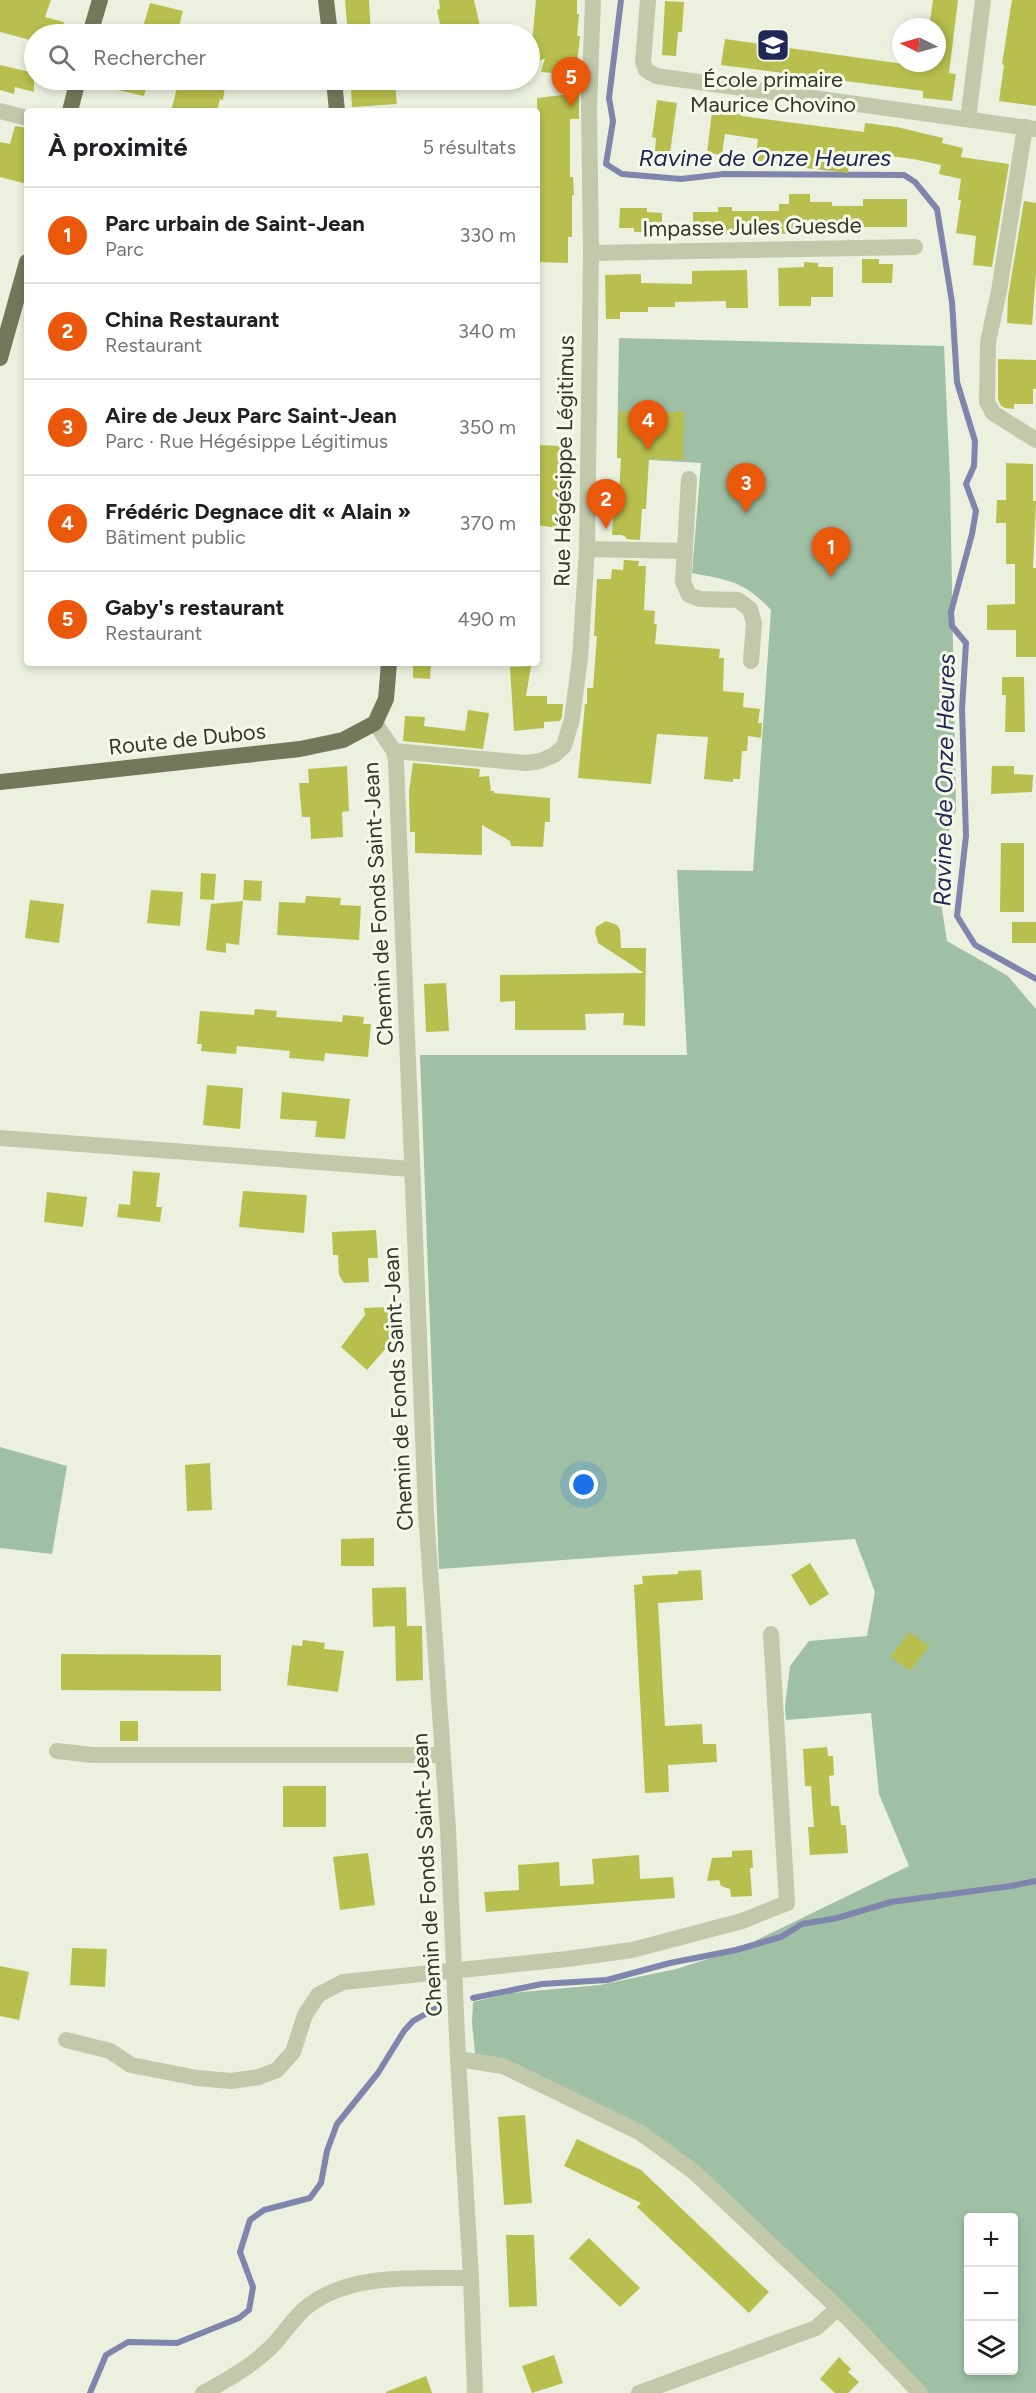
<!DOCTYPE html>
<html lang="fr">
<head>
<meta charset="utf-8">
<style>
  :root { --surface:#fff; --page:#f2f2f2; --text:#202124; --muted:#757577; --line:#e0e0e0; --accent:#ea580c }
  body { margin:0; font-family:Figtree,sans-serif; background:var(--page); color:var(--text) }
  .controls { position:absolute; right:18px; bottom:18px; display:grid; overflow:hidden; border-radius:6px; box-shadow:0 3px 9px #0003 }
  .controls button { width:54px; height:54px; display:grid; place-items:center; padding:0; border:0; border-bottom:2px solid var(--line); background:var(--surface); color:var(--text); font:30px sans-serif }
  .compass { position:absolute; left:892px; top:18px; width:54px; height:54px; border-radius:50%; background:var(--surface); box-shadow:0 3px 9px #0003; rotate:275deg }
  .you { position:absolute; left:584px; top:1485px; width:21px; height:21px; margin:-15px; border:4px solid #fff; border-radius:50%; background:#1a73e8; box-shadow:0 0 0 9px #1a73e833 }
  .badge { display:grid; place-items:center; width:39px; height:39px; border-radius:50%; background:var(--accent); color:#fff; font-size:20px; font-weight:700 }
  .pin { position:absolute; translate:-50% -50px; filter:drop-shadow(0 2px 3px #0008) }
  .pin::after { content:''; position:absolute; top:32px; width:21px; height:18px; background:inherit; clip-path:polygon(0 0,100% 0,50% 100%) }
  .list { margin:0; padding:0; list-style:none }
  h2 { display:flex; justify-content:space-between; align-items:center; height:78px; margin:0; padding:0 24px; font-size:26px }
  h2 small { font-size:20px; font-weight:400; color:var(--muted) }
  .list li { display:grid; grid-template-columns:39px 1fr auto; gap:18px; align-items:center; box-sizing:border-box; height:96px; padding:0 24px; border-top:2px solid var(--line) }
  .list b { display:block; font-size:22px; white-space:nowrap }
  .list p { margin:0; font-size:20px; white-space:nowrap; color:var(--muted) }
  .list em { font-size:20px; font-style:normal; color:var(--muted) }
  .icon { flex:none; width:33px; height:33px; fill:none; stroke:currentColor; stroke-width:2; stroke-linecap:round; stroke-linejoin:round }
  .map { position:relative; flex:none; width:1036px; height:2393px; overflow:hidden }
  .search { position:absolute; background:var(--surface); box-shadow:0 3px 9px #0003; left:24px; top:24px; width:516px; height:66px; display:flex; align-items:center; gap:15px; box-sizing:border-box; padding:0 21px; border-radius:33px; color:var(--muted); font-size:22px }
  .panel { position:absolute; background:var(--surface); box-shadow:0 3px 9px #0003; left:24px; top:108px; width:516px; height:558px; border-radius:6px }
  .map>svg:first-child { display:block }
  .green { fill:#9fc0a4; fill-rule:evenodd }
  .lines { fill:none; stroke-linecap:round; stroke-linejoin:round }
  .stream { stroke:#7f85ad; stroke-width:6 }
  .building { fill:#b8bf4e }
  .minor { stroke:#c1c9aa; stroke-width:16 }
  .primary { stroke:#74785b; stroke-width:16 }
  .labels { text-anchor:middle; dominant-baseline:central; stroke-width:6; stroke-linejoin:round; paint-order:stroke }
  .poi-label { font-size:22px; fill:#35372a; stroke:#f4f9ea }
  .street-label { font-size:22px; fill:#35372a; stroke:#f4f9ea }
  .water-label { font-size:24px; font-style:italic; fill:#212756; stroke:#f4f9ea }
</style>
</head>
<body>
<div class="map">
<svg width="1036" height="2393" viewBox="0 0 1036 2393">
  <rect width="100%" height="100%" fill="#ebf1de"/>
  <path class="green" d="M619,338L944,346L950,480L956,810L936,871L947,941L1008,976L1036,1009V2393H920L641,2133L476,2062L472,2023L473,2002L511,1993L600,1985L676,1969L736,1950L909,1866L879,1794L871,1713L786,1720L785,1706L790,1666L809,1641L867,1636L875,1592L855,1539L439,1569L420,1055H687L677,870L753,871L771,610C744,581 729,580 692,573L701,463L617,458ZM968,2218H1014V2370H968Z
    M0,1447L67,1466L52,1554L0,1548Z"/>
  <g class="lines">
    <path class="stream" d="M621,0L609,98L613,121L606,164L622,174L681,179L724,174L904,175L915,182L937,209L952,302L957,382L975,441L974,466L966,484L976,511L972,534L951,612L952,626L966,643L962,709L966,836L957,916L975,945L1036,979
      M473,1998L542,1984L607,1980L670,1963L736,1950L781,1937L802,1924L837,1918L891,1902L1011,1886L1036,1881
      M90,2393L106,2355L128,2342L177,2343L239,2318L249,2310L253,2287L240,2252L250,2220L264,2210L310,2198L321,2183L327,2151L337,2124L378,2073L404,2031L413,2021L440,2006"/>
  </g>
  <path class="building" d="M0,0H51L45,17L64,22L61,34H34V41L0,32Z
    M345,0H369L371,34H348Z
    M439,0H474L480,26L442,33L437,10L440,9Z
    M536,0H577V14H579L577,36H580L576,75L541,72L545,58L530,65Z
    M933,0H958L949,73L956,74L952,101L923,98V91L721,65L725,39L925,67L926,63H937V27H934L935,23L930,22Z
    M1012,0H1036V106L999,101L1004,65L1002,64Z
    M665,1L684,2L682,32H678L676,56L662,55Z
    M150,3L183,11L177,34H141Z
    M0,65L34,73V92L15,87L14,94L0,90Z
    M101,80H148L144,96L100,86Z
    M200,80H226L223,100L220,99L217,111H171L179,81L199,85Z
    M355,80H387L388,85L395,84L397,104L352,107L351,90H356Z
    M579,93V119H570V177H573L574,195H572V237H568V263L539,262L537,98Z
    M657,100L677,103L670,153L655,151L656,138L652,137Z
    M713,103L742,107L741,116L864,132L865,123L897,127L943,138L942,143L963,148L961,157L1009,164L992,267L973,265L976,236L956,233L961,200H958L961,179L939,174L941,165L913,159L851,151L848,173L755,162L758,139L725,134L722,155L707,153Z
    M15,126L27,128V184L0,177V142L10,144Z
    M789,194H810V202H832V206H863V199H907V227H841V233L757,234V237H742V234H693V212H718V207H732V211H779V204H789Z
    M1024,201L1036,203V272L1032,325L1007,323L1008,297Z
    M620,208H647V212L662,213V232H634V228H619Z
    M862,259H879V264H893L892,283H862Z
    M804,262L818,263V267H833V297H811V306H779L778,268L804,267Z
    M747,270L748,308H726V301L675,302V307H648V312H620V319H606L605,275L641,274V283L692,284V271Z
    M998,359L1036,360V389H1033V404H1014V409L1005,408L1001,406L998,399Z
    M619,411L684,412L683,460L649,459L646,509H642L640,540L626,539V537L622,535H612L615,493H619L621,458H617Z
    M537,445L562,446L559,505H561L557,528L537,525Z
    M1006,463L1033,464V501H1036L1033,568H1036V657H1016V630H987V605L1015,604V564H1006V523H996L997,500H1006Z
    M624,560L639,561L638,566H646L644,610L655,611L654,624H657L655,644L720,649L719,658H724L723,691L744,693L743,707L760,709L758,723H762L761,738L748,736L747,751H742L740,779H733V782L704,779L708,737L657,734L651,784L578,778L585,704H587V688H593L597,636H594L597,579H611L612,569L623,570Z
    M413,663H431L430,679L413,678Z
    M531,666L526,696H547V704H563L562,717L560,721L544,722V728L514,731L510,667Z
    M1002,677H1024L1025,732H1005L1006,695H1002Z
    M468,710L489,713L483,749L403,741L405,716L425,717L424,726L465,731Z
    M413,763L480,769L479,777L489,776L491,791H494V793L550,798V822H545L543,847L511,846L510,841L482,825V855L415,853V832H410L409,792Z
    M347,766L349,811L342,812L343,837L311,839L310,817H302L299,783H309L308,769Z
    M992,766H1014V774L1033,775L1032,792L991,794Z
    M1001,843H1024V912H1000Z
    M201,873L216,874L214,900L200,899Z
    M244,880L262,881L261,901L243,900Z
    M151,890L183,892L180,926L147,923Z
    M306,896L341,898L340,905L361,906L359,940L277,935L279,902L305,903Z
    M30,900L64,904L59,943L25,938Z
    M243,901L239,945L226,943V953L206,950L211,904Z
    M606,921L617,925L620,930L621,948H646L645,1026L623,1025L624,1013L585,1014L586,1030H515V1001L500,1002V975L644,973L598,943L595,932L596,927Z
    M1012,922H1036V943H1012Z
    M446,983L449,1031L426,1032L424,984Z
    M255,1009L277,1011L276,1017L342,1022L343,1015L364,1017L363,1024H371L368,1057L325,1053L324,1061L289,1058L290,1051L237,1046L236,1054L201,1051L202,1044H197L200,1011L254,1015Z
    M207,1085L243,1088L240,1129L203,1125Z
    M282,1092L350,1099L345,1139L315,1137L317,1121L280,1119Z
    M133,1171L160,1173L156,1207H162L160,1222L117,1217L119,1204L130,1205Z
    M243,1191L307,1195L304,1233L239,1227Z
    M47,1192L87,1197L83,1227L44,1222Z
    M376,1230L378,1258H368L369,1282L344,1283L339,1275L338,1255H333L332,1232Z
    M388,1307L390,1338L385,1345L387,1347L367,1370L341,1347L365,1315L364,1308Z
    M210,1463L212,1510L187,1511L185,1465Z
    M374,1538V1566H341V1539Z
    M810,1563L829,1594L810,1606L791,1575Z
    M701,1570L703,1600L658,1603L665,1726L702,1724L703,1744H716L717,1762L668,1765L669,1792L645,1793L634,1585L643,1584L642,1576L678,1574V1571Z
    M406,1587L407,1626H422L423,1680L396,1681L395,1626L373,1627L372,1588Z
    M909,1632L929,1646L910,1671L891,1657Z
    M303,1640L325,1643L324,1649L344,1651L338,1692L287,1685L292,1645L302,1646Z
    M61,1654L221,1655V1691L61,1690Z
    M120,1721H138V1741H120Z
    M827,1747L828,1756H833L834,1775L829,1776L831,1806H839L841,1825H846L848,1853L810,1855L808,1827H814L811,1786H805L803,1749Z
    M283,1786H326V1827H283Z
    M752,1850L753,1868H750L752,1896L731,1897L730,1889L721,1886L719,1880L707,1881L712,1858L732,1857V1851Z
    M368,1853L375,1905L340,1910L333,1857Z
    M639,1855L640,1879L673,1877L675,1898L486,1912L484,1892L519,1890L518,1865L559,1862L560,1886L594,1884L592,1859Z
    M72,1948L107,1949L105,1987L70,1985Z
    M0,1966L29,1972L19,2020L0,2016Z
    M525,2115L532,2203L504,2205L498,2117Z
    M577,2139L641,2170L769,2292L749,2313L637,2207L641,2203L564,2166Z
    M506,2235H534L537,2306L509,2307Z
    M589,2238L640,2288L620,2307L569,2258Z
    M554,2355L563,2383L532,2393L522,2366Z
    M839,2357L851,2369L848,2372L859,2382L848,2393H835L820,2379Z
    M426,2376L432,2393H386V2392Z"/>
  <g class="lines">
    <path class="minor" d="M648,0L643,62L646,70L656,76L1036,129
      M0,111L27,118
      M968,119L983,0
      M1025,127L999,291L988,342L987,402L993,413L1036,440
      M591,253L915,247
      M689,479L683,582L689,595L700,599L738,600L750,609L754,623L751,661
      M587,549L685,551
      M375,723L394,751L396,761L426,1512L448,1829L458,2059L471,2278L475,2393
      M394,751L526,763L540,761L554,755L564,746L572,719L580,658L587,549L591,253L589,108L593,0
      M0,1138L411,1169
      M57,1751L92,1755H443
      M66,2040L110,2051L131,2065L197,2078L231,2081L259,2077L277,2070L293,2052L305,2015L318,1995L343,1982L567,1959L632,1950L742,1921L787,1903L771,1634
      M458,2059L503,2066L641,2133L694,2172L838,2308L920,2393
      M203,2393C229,2379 254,2365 274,2344C285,2332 295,2316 308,2306C351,2272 419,2279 471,2278
      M639,2393L816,2328L838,2308"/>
    <path class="primary" d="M326,0L330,34
      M90,34L100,0
      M334,80L337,111
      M70,111L78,80
      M0,358L27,262
      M0,782L300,749L343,740L375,723L386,699L389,663"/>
  </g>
  <defs>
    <g id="school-square" transform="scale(1.725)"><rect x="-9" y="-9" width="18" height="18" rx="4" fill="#212756" stroke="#f4f9ea"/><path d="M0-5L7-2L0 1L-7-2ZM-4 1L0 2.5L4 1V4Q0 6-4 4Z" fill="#fff"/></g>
  </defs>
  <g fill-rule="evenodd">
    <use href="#school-square" x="773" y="45"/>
  </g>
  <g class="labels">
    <g class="poi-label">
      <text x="773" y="79">École primaire<tspan x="773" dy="25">Maurice Chovino</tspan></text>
    </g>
    <g class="street-label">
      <text transform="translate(752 227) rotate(-1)">Impasse Jules Guesde</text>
      <text transform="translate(564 461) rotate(-89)">Rue Hégésippe Légitimus</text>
      <text transform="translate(187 739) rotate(-6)">Route de Dubos</text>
      <text transform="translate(378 904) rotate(-93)">Chemin de Fonds Saint-Jean</text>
      <text transform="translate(398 1389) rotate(-93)">Chemin de Fonds Saint-Jean</text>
      <text transform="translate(427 1875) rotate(-93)">Chemin de Fonds Saint-Jean</text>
    </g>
    <g class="water-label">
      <text x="765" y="157">Ravine de Onze Heures</text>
      <text transform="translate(944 780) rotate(-89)">Ravine de Onze Heures</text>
    </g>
  </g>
</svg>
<div class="controls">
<button>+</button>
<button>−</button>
<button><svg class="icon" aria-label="layers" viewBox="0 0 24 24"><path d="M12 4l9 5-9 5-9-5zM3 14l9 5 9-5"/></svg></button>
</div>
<svg class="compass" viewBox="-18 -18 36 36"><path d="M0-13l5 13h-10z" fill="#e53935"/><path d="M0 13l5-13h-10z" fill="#757577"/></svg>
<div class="you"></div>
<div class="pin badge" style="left:831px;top:577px">1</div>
<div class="pin badge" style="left:606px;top:529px">2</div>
<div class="pin badge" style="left:746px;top:513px">3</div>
<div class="pin badge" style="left:648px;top:450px">4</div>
<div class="pin badge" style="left:571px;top:107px">5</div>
<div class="search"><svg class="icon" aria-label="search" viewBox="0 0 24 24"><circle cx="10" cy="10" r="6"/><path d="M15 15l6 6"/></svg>Rechercher</div>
<section class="panel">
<h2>À proximité<small>5 résultats</small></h2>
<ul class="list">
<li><span class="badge">1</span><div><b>Parc urbain de Saint-Jean</b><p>Parc</p></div><em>330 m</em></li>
<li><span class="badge">2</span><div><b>China Restaurant</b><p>Restaurant</p></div><em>340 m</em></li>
<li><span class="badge">3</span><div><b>Aire de Jeux Parc Saint-Jean</b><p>Parc · Rue Hégésippe Légitimus</p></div><em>350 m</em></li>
<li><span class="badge">4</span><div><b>Frédéric Degnace dit « Alain »</b><p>Bâtiment public</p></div><em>370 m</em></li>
<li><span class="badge">5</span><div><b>Gaby's restaurant</b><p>Restaurant</p></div><em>490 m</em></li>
</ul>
</section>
</div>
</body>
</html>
